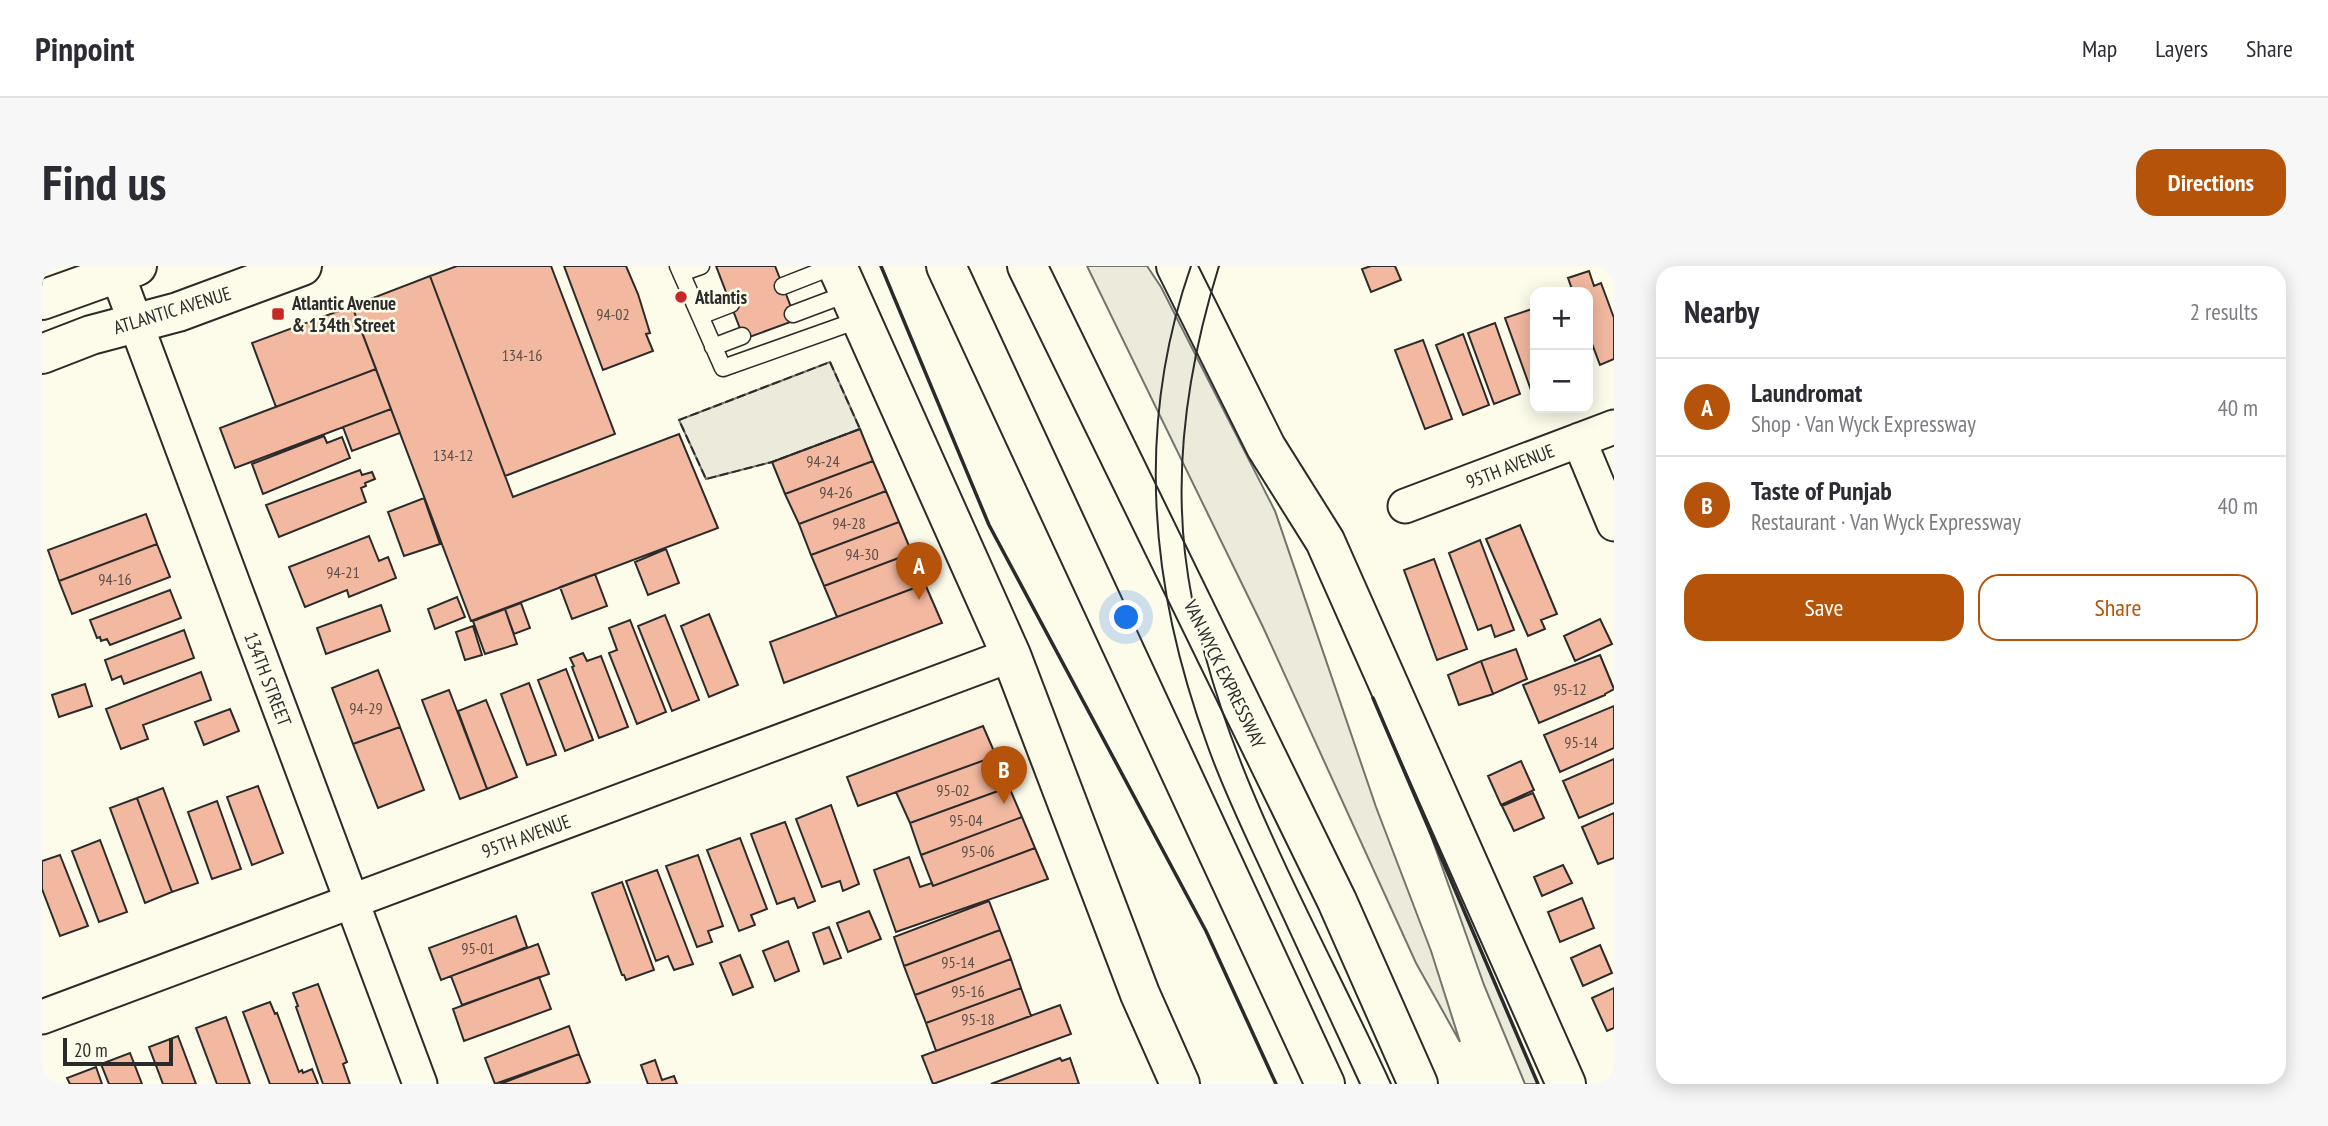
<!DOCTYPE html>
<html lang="en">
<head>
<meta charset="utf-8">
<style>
  :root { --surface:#fff; --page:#f7f7f7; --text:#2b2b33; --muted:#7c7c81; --line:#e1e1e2; --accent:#b45309 }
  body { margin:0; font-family:"PT Sans Narrow",sans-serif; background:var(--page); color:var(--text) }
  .controls { position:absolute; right:21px; top:21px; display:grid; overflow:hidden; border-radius:14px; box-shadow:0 4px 18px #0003 }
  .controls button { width:63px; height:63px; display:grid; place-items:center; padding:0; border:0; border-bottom:2px solid var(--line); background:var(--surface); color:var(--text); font:35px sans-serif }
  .scale { position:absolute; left:21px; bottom:18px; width:110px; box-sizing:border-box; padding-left:7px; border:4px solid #2b2b2b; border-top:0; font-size:19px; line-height:24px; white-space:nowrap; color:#2b2b2b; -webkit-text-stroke:5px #fdfbea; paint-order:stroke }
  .you { position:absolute; left:1085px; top:352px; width:24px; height:24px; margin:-18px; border:5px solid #fff; border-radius:50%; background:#1a73e8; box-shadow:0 0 0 10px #1a73e833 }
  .badge { display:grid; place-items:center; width:46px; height:46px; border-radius:50%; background:var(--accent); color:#fff; font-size:23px; font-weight:700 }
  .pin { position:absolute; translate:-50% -58px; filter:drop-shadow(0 2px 4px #0008) }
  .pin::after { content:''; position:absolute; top:37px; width:24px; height:21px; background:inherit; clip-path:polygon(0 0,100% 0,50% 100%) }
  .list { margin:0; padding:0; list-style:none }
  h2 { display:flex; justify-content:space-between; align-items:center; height:91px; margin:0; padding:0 28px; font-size:30px }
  h2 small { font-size:23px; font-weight:400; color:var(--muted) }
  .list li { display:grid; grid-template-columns:46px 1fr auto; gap:21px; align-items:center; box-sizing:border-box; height:98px; padding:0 28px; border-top:2px solid var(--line) }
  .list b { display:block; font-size:26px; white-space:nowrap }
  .list p { margin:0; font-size:23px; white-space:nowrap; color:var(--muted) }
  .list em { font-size:23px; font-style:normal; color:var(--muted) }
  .actions { display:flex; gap:14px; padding:21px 28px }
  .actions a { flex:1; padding:16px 0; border:2px solid var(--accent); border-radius:21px; text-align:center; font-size:24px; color:var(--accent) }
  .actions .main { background:var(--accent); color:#fff }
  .map { position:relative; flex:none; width:1572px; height:818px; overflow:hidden; border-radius:21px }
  header { display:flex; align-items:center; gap:42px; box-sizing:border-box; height:98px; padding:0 35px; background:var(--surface); border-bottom:2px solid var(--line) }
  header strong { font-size:33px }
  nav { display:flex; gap:38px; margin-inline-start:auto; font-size:24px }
  .intro { display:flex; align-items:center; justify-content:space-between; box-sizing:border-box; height:168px; padding:0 42px }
  h1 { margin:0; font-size:49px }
  .button { padding:18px 32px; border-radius:21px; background:var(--accent); color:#fff; font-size:24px; font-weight:700 }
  main { display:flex; gap:42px; padding:0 42px }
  aside { flex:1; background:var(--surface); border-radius:21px; box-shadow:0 4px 18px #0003 }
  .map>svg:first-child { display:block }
  .green { fill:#ecebdb; stroke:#74746e; stroke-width:2 }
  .building { fill:#f2b8a0; stroke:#2b2b2b; stroke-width:2 }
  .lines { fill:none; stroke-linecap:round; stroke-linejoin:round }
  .service-casing { stroke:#2b2b2b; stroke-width:19 }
  .minor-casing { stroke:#2b2b2b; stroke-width:37 }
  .primary-casing { stroke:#2b2b2b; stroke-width:42 }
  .motorway-casing { stroke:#2b2b2b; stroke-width:42 }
  .service { stroke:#fdfbea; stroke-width:16 }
  .minor { stroke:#fdfbea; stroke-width:33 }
  .primary { stroke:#fdfbea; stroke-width:38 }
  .motorway { stroke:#fdfbea; stroke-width:38 }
  .tram { stroke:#2b2b2b; stroke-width:2 }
  .fence { stroke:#2b2b2b; stroke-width:2; stroke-dasharray:9 3.5; stroke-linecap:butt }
  .wall { stroke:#2b2b2b; stroke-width:3.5 }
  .poi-dot { fill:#c62828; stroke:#fdfbea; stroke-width:2.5 }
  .labels { text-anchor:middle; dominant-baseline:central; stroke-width:5; stroke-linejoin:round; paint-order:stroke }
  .number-label { font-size:16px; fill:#5d4e48 }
  .poi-label { font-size:19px; font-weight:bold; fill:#2b2b2b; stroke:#fdfbea; text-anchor:start }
  .street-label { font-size:19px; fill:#2b2b2b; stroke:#fdfbea }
</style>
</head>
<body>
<header>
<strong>Pinpoint</strong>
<nav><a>Map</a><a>Layers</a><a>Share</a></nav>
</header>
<div class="intro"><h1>Find us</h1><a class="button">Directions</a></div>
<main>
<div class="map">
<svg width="1572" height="818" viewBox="0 0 1572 818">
  <rect width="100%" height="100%" fill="#fdfbea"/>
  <path class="green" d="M1045,0H1105L1119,21L1233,245L1334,541L1389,685L1418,776L1374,697L1221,361Z
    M788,96L818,163L730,196L664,213L637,154Z
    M1382,550L1496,818H1483L1442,719Z"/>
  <path class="building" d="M415,0H509L573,168L463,210L388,10Z
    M522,0H584L596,28L608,67L604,68L611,85L561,104Z
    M674,0H733L754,54L702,73Z
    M1329,0H1353L1359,14L1329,26L1320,3Z
    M1547,5L1552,20L1559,17L1572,52V93L1558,99L1546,67V26H1531L1526,12Z
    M388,10L471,231L637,168L676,262L429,355L310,40Z
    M310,40L334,103L234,141L210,77Z
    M1490,43L1493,52V122L1489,124L1463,52Z
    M1453,57L1478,128L1452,138L1426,67Z
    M1421,68L1447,139L1421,149L1394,79Z
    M1381,74L1410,153L1383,163L1353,84Z
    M334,103L349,143L193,202L178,162Z
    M349,143L358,167L310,185L301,161Z
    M818,163L831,195L743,228L730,196Z
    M282,170L285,177L300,171L308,192L221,228L210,198Z
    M831,195L844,225L757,258L743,228Z
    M318,204L320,209L330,206L333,213L323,217L324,220L319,222L324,236L237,271L224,239Z
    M844,225L857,256L769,289L757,258Z
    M382,232L398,278L362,290L346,246Z
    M104,248L115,278L17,315L6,284Z
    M857,256L870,287L782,320L769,289Z
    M1478,259L1515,348L1499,354L1503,363L1486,370L1444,273Z
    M327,270L337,295L346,291L354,312L307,331L305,324L263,341L247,301Z
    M1438,274L1472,364L1453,371L1449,359L1436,364L1407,287Z
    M115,278L128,311L30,348L17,315Z
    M624,283L637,317L606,329L593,296Z
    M870,287L883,318L795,351L782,320Z
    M1392,293L1425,383L1395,394L1362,304Z
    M553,308L565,340L530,353L518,321Z
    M883,318L900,357L742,417L728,376Z
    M128,324L139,352L68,379L65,373L59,375L58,371L55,372L48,354Z
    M415,331L423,351L393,363L386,343Z
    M479,337L488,362L472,368L463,343Z
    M339,339L348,365L284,388L275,362Z
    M463,343L475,378L443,388L431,355Z
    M667,348L696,419L667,431L639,360Z
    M623,349L657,434L630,445L596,360Z
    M1558,353L1570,378L1533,395L1522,370Z
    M588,354L624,446L595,458L567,387L575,384L567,362Z
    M431,360L440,389L423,394L414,366Z
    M142,364L152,392L82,418L79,410L70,414L63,394Z
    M1474,383L1485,413L1451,428L1439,395Z
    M541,387L545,395L559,390L586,461L557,472L530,401L532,400L528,392Z
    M1558,389L1572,423L1563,428V429L1497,457L1481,419Z
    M1439,395L1451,428L1417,439L1406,409Z
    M524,403L551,474L523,485L496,414Z
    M336,404L358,461L311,478L290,422Z
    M159,406L169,434L101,459L106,473L79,483L64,443Z
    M487,417L514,489L485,499L459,428Z
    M43,418L50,440L17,451L10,429Z
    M407,424L445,523L418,533L380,434Z
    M444,434L475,511L445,523L416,445Z
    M1572,440V482L1518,506L1502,469Z
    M188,443L197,465L162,479L153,456Z
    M941,460L954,490L816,540L805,511Z
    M358,461L382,524L336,542L311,478Z
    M954,490L967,521L868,557L854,526Z
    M1572,493V537L1537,552L1521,515Z
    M1479,495L1492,524L1459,539L1446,510Z
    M216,520L241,587L210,599L185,531Z
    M967,521L980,551L879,589L868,557Z
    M121,522L156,617L130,626L95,532Z
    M1491,527L1502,552L1472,565L1460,540Z
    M95,532L130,626L103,637L68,542Z
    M175,535L199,603L170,613L146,546Z
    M789,539L817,618L801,625L798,615L780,621L754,553Z
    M1572,547V592L1556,598L1540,561Z
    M980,551L993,582L891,620L879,589Z
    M743,556L773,635L756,642L752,632L735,638L709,568Z
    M698,572L725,643L709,649L713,659L697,665L665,584Z
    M58,574L85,646L57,656L30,585Z
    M993,582L1006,613L854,666L832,604L867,591L878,621L890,617L891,620Z
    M18,589L46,660L18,670L0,623V595Z
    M656,589L681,660L666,665L670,676L655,681L624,600Z
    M1521,599L1530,617L1500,630L1492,611Z
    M615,604L651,698L632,704L626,690L614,695L584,615Z
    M580,616L612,704L584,714L582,709H580L550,627Z
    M1540,632L1552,662L1518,676L1506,646Z
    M947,635L958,664L862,700L852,671Z
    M827,645L839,673L806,686L795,657Z
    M474,650L485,681L399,714L387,682Z
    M787,661L799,692L782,698L771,667Z
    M958,664L969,693L873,729L862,700Z
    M746,675L757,705L733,715L721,685Z
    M496,678L507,708L420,739L409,710Z
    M1558,679L1570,707L1541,720L1529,692Z
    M698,689L711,721L691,729L678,697Z
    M969,693L979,722L884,757L873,729Z
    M497,711L509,743L422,775L411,743Z
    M276,718L305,796L301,798L308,818H281L254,741L256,740L251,727Z
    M979,722L989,750L894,785L884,757Z
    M1572,722V762L1565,765L1550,732Z
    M228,736L233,748L235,747L257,806L260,804L261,807L270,803L276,818H228L201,746Z
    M1018,739L1029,768L891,818L880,790Z
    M184,751L208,818H175L154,762Z
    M527,760L537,788L453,818L443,792Z
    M136,770L154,818H121L107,781Z
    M88,787L100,818H67L59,798Z
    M537,788L548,816L543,818H458Z
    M1018,792L1020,795L1028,792L1037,818H949Z
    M613,794L620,814L632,810L635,818H606L599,799Z
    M54,801L60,818H28L25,812Z"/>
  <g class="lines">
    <g class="service-casing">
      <path id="service" d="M636,0L681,102L819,53
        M639,7L659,0
        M741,20L792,0
        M751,48L807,27
        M658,50L689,38
        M671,81L700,70"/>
    </g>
    <g class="minor-casing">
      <path id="minor" d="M75,7L378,818
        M1537,174L1572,258
        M1363,240L1572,161
        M0,751L969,389"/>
    </g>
    <g class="primary-casing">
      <path id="primary" d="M795,0L969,389L1098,728L1138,818
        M1134,0L1224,181L1283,275L1524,818
        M0,34L95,0
        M0,88L49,69L136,46L260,0"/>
    </g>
    <g class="motorway-casing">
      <path id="motorway" d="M904,0L1283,818
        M985,0L1295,635L1376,818"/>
    </g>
    <use href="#service" class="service"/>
    <use href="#minor" class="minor"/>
    <use href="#primary" class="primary"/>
    <use href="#motorway" class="motorway"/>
    <path class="tram" d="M1149,0C1093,160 1108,324 1166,481C1183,529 1206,575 1227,621C1258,687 1288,753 1318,818
      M1177,0C1148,93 1132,190 1143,287C1164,472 1273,651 1349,818"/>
    <path class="fence" d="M788,96L818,163L730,196L664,213L637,154Z"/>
    <path class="wall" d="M839,0L947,259L1164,665L1234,818
      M1331,432L1496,818"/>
  </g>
  <g class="poi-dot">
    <circle cx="639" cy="31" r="7"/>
    <rect x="229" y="41" width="14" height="14" rx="3.5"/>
  </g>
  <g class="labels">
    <g class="number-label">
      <text x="571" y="48">94-02</text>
      <text x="480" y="89">134-16</text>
      <text x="411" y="189">134-12</text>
      <text x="781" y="195">94-24</text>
      <text x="794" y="226">94-26</text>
      <text x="807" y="257">94-28</text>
      <text x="820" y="288">94-30</text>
      <text x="301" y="306">94-21</text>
      <text x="73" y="313">94-16</text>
      <text x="1528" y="423">95-12</text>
      <text x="324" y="442">94-29</text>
      <text x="1539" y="476">95-14</text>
      <text x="911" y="524">95-02</text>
      <text x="924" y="554">95-04</text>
      <text x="936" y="585">95-06</text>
      <text x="436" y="682">95-01</text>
      <text x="916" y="696">95-14</text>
      <text x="926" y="725">95-16</text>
      <text x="936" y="753">95-18</text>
    </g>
    <g class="poi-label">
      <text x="653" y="31">Atlantis</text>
      <text x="250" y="37">Atlantic Avenue<tspan x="250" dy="22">&amp; 134th Street</tspan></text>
    </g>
    <g class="street-label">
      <text transform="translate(130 44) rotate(-17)">ATLANTIC AVENUE</text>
      <text transform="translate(1468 200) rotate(-21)">95TH AVENUE</text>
      <text transform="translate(1183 408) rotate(64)">VAN WYCK EXPRESSWAY</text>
      <text transform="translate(226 413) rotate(69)">134TH STREET</text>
      <text transform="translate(484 570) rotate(-20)">95TH AVENUE</text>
    </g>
  </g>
</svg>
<div class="controls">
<button>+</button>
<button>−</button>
</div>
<div class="scale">20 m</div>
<div class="you"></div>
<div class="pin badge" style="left:877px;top:334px">A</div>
<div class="pin badge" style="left:962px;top:538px">B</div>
</div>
<aside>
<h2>Nearby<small>2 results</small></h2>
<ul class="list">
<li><span class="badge">A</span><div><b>Laundromat</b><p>Shop · Van Wyck Expressway</p></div><em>40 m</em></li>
<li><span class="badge">B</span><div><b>Taste of Punjab</b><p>Restaurant · Van Wyck Expressway</p></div><em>40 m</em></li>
</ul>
<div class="actions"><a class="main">Save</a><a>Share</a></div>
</aside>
</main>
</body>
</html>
